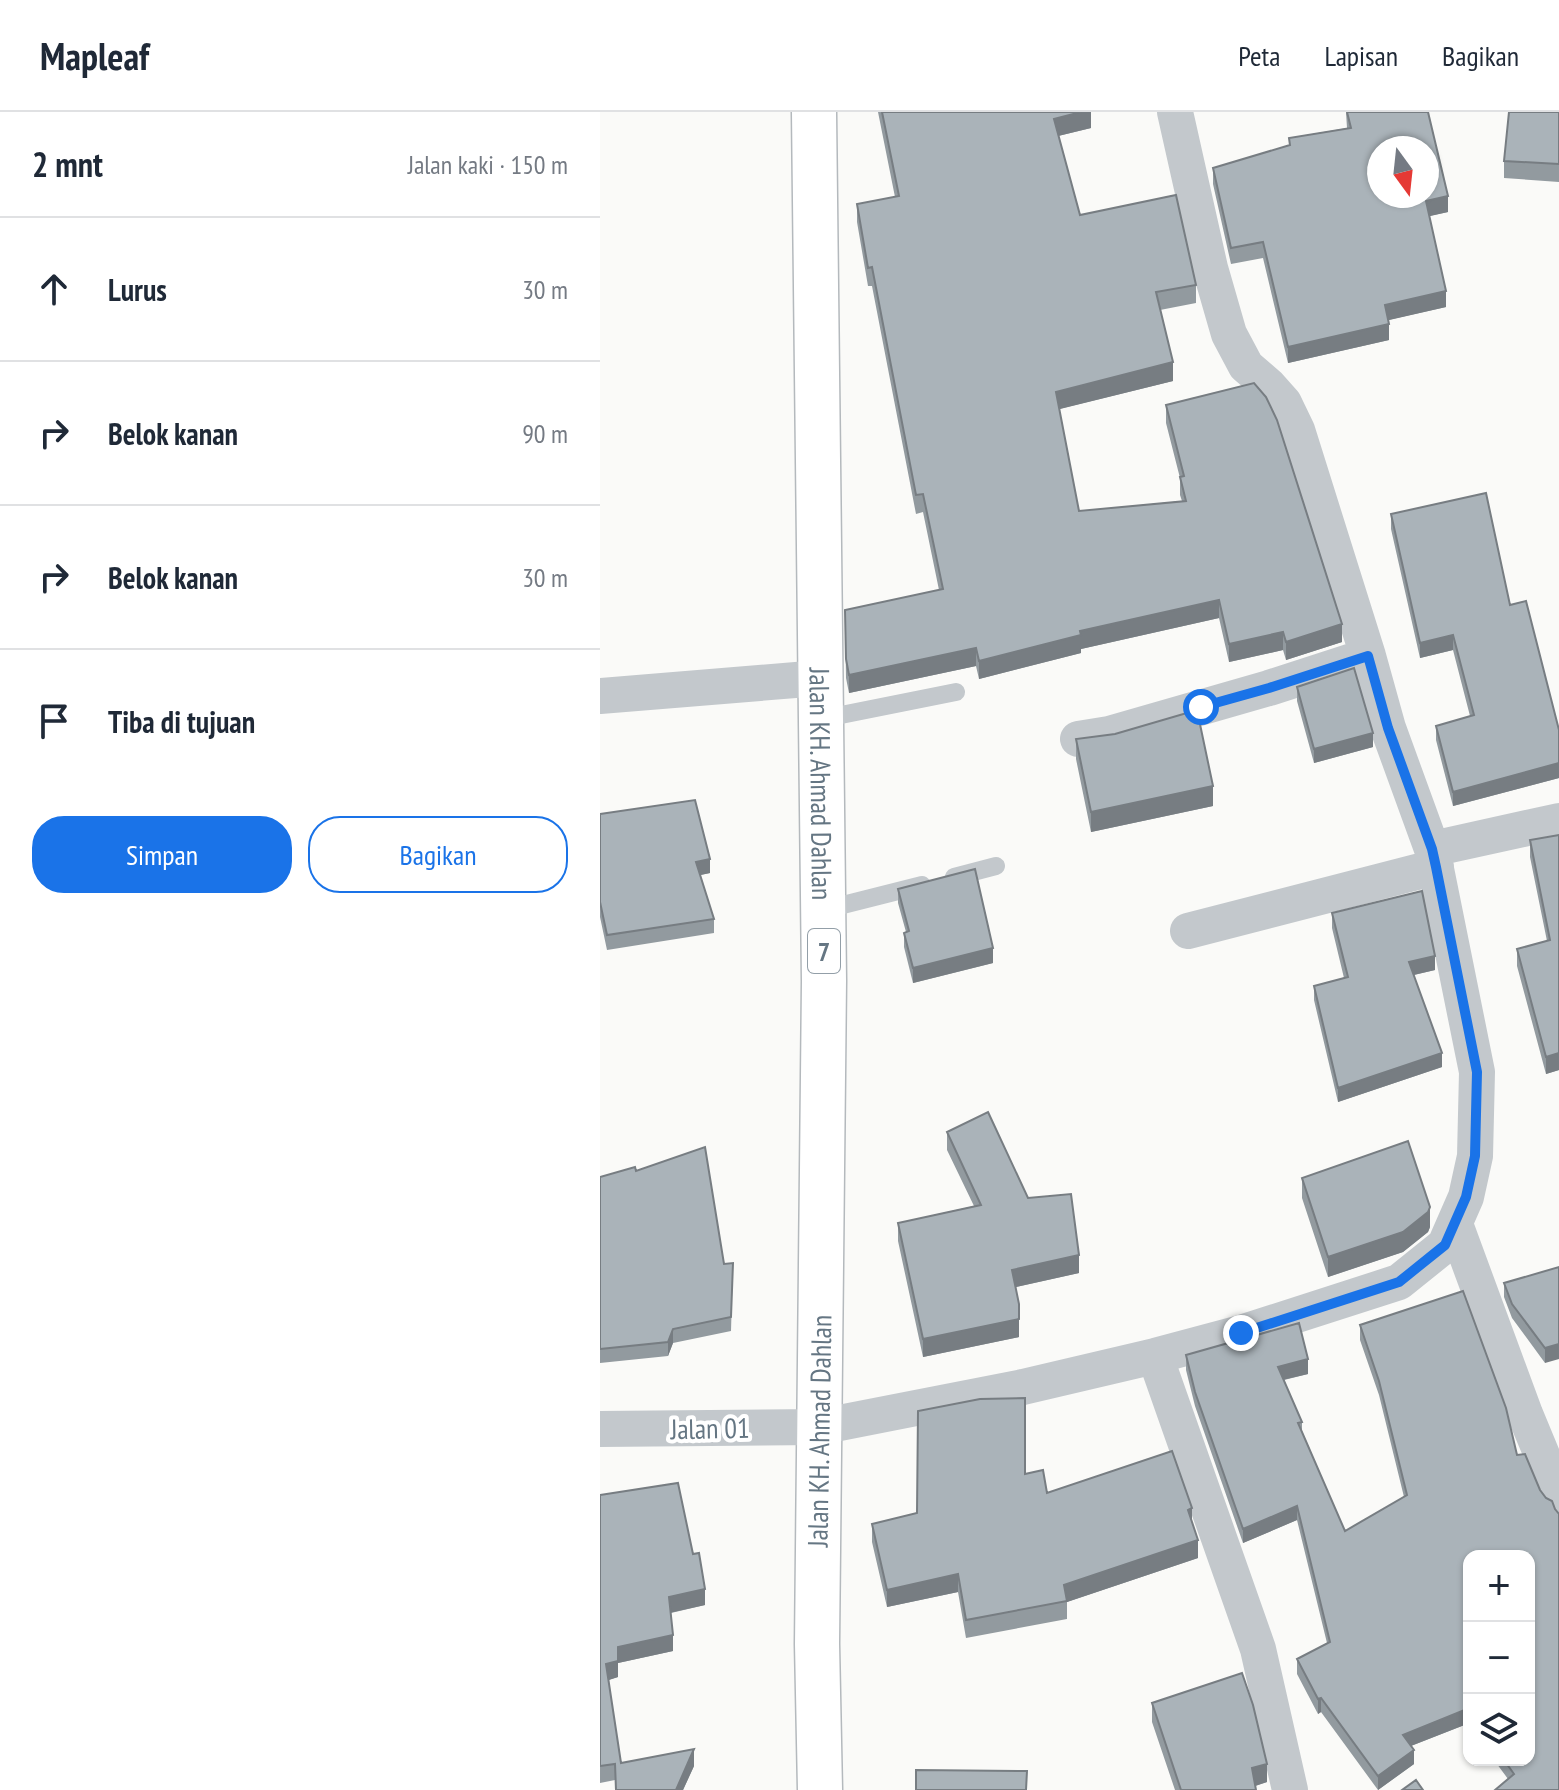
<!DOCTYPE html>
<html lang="id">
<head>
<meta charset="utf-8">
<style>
  :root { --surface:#fff; --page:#f6f6f7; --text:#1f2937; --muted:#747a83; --line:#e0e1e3; --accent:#1a73e8 }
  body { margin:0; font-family:"PT Sans Narrow",sans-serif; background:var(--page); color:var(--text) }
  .controls { position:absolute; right:24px; bottom:24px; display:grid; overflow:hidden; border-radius:16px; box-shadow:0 2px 6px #0004 }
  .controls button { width:72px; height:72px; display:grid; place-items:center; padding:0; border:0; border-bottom:2px solid var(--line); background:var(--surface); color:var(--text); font:40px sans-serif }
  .compass { position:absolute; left:767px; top:24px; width:72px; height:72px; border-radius:50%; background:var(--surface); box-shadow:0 2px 6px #0004; rotate:165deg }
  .stop { position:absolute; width:24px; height:24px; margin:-18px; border:6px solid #1a73e8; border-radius:50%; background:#fff }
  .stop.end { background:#1a73e8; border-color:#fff; box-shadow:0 2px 8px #0008 }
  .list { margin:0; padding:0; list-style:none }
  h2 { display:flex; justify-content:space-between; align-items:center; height:104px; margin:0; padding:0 32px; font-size:34px }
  h2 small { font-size:26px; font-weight:400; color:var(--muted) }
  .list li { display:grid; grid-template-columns:52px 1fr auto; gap:24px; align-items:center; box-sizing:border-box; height:144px; padding:0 32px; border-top:2px solid var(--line) }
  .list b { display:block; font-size:30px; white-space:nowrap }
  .list em { font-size:26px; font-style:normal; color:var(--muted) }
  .actions { display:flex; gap:16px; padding:24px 32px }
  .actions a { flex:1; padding:18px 0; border:2px solid var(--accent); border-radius:32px; text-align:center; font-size:28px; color:var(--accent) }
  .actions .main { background:var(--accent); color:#fff }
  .icon { flex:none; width:44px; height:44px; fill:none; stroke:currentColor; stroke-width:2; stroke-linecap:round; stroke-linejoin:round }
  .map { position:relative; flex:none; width:959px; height:1678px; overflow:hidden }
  header { display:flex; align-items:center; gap:48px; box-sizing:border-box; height:112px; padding:0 40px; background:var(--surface); border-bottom:2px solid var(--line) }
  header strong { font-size:38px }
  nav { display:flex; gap:44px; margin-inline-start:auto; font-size:28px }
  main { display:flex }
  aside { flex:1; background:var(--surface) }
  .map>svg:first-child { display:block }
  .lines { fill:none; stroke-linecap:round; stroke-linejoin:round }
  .highway-casing { stroke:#b4b9bd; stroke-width:47 }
  .lane { stroke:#c3c8cc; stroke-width:18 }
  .street { stroke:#c3c8cc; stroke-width:36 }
  .highway { stroke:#fff; stroke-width:44 }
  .wall { fill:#929a9f }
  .shaded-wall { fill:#777d82 }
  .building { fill:#aab3b9; stroke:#777d82; stroke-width:2; fill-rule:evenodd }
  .route { stroke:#1a73e8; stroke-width:10 }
  .labels { text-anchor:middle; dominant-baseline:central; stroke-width:8; stroke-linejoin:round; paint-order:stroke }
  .shield { fill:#fff; stroke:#939fa8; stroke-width:2 }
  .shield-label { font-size:26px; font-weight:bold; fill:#657683 }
  .street-label { font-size:28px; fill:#657683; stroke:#fff }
</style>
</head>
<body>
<header>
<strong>Mapleaf</strong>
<nav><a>Peta</a><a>Lapisan</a><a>Bagikan</a></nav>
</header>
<main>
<aside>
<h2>2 mnt<small>Jalan kaki · 150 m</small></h2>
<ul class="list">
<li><svg class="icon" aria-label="ahead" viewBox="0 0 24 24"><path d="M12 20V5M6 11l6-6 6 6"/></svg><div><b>Lurus</b></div><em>30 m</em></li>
<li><svg class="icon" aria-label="right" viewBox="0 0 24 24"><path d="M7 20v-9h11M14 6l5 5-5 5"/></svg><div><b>Belok kanan</b></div><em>90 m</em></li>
<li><svg class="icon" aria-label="right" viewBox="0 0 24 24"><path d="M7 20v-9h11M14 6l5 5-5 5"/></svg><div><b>Belok kanan</b></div><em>30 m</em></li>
<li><svg class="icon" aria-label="arrive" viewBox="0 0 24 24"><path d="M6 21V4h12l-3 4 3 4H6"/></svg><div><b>Tiba di tujuan</b></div></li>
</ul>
<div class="actions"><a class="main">Simpan</a><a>Bagikan</a></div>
</aside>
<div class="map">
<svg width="959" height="1678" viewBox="0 0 959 1678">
  <rect width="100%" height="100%" fill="#fafaf8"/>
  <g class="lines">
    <g class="highway-casing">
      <g id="highway">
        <path id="s1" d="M214,0L224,869L217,1532L220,1678"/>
      </g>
    </g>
    <path class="lane" d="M221,607L356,580
      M354,765L396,754
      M223,798L322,773"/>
    <path class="street" d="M0,584L220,566
      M478,627L509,622L669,576L768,544
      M832,737L959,709
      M588,819L836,755
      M855,1112L925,1302L959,1384
      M555,1244L658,1537L690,1678
      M0,1317L219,1315L423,1275L555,1244L641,1221L799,1170L845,1133L866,1085L875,1044L877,960L832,737L788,616L768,544L697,318L684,291L668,273L646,254L629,222L610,156L575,0"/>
    <use href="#highway" class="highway"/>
  </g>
  <path class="wall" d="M278,0H491V16L458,24L480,103L596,173V191L560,198L573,269L459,297L479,399L582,389L580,383V366L566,311V293L742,530L686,548L683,538L629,550L619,506L481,537V541L379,567L376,554L249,581L246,566L245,498L339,478L323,400L316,402L272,174H268L257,110V92L295,85Z
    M746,0L848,100L829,104L846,195L788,208L789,228L688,251L663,146L631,152L613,72V56L689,34V26L747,16Z
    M959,0V70L904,66V49Z
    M791,402L910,493L959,618V666L853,694L836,628V614L870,604L853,538L820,546L791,417Z
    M697,575L773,635L714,651L697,589Z
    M515,622L613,694L491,720L476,647V627Z
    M0,702L110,761L100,763L114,807V821L7,838L0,805Z
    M959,723V958L946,962L917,854V837L947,829L930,745V728Z
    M298,777L393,851L313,871L304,835V821L306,820L298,791Z
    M732,801L835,858L814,863L842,955L738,990L714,888V874L744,866L732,816Z
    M347,1020L428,1086L479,1161L416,1175L419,1207V1225L323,1245L298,1129V1111L374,1094L347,1038Z
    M36,1059L124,1152L133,1151L131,1219L73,1231L68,1244L0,1251V1065Z
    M702,1066L830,1115L828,1120L803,1140L728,1165L702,1086Z
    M959,1155L945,1251L912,1206L904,1185V1171Z
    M863,1179L906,1296L917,1343L925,1342L940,1378L946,1386L952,1389L955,1397L959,1402V1678H895L908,1667L894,1648H929V1444H869V1614L867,1612L811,1634L814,1638V1652L778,1678L721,1600L718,1602L697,1562V1547L727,1531L697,1408L643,1431L595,1294L586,1258V1243L699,1211L708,1247V1262L684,1268L702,1310V1319L745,1419L804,1385L779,1283L760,1228V1213Z
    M447,1381L592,1413L598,1446L467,1490V1507L366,1526L358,1480L287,1495L272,1430V1412L317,1401Z
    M0,1383L93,1442L105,1493L71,1501L73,1539L18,1551V1565L8,1568L21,1651L94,1654L83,1678H15V1668L0,1671Z
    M552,1591L667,1670L655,1674L656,1678H575L552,1610Z"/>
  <path class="shaded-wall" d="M481,0H491V16L454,25V7Z
    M848,84V100L826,105V89Z
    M846,179V195L785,209V193Z
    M789,212V228L688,251V235Z
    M573,250V269L456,298V280Z
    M619,488V506L481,537V541L379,567V549L480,519Z
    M742,512V530L686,548V530Z
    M683,520V538L629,550V532Z
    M853,523V538L820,546V531Z
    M376,536V554L249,581V563Z
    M773,621V635L714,651V637Z
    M959,651V666L853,694V680Z
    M613,674V694L491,720V700Z
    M110,747V761L96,764V750Z
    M393,836V851L313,871V856Z
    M835,844V858L809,864V850Z
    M842,941V955L738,990V976Z
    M959,941V958L946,962V945Z
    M830,1095V1115L828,1120L803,1140L728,1165V1145Z
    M479,1143V1161L412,1176V1158Z
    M419,1207V1225L323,1245V1227Z
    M73,1217V1231L68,1244V1230Z
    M959,1232V1247L945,1251V1236Z
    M708,1247V1262L678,1269V1255Z
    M697,1394V1408L643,1431V1417Z
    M592,1396V1414L588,1398Z
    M598,1428V1446L467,1490L464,1473Z
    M358,1462V1480L287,1495V1478Z
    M105,1477V1493L69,1501V1485Z
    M73,1523V1539L18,1551V1535Z
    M18,1549V1565L6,1569V1552Z
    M721,1586V1600L718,1602V1587Z
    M867,1597V1612L803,1637V1623Z
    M94,1637V1654L83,1678H76Z
    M814,1638V1652L778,1678V1664Z
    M667,1652V1670L652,1675V1656Z"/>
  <path class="building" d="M282,0H481L454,7L480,103L576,83L596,173L556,180L573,250L456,280L479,399L586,389L580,365L584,364L566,293L654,271L666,285L677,308L742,512L686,530L683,520L629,532L619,488L480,519L481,523L379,549L376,536L249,563L246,547L245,498L343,477L323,382L316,383L272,155L268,156L257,92L299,84Z
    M747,0H828L848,84L826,89L846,179L785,193L789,212L688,235L663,130L631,136L613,56L690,33L689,26L751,16ZM779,36H827V84H779Z
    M909,0H959V52L904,49Z
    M886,381L910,493L926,489L959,618V651L853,680L836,614L874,603L853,523L820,531L791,402Z
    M754,556L773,621L714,637L697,575Z
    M597,598L613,674L491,700L476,627L515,622Z
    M95,688L110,747L96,750L114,807L7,823L0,790V702Z
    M959,723V941L946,945L917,837L950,828L930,728Z
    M375,757L393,836L313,856L304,821L309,819L298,777Z
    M822,779L835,844L809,850L842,941L738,976L714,874L748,865L732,801Z
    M388,1000L428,1086L471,1082L479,1143L412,1158L419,1192V1207L323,1227L298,1111L381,1093L347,1020Z
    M808,1029L830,1095L828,1100L803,1120L728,1145L702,1066Z
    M105,1035L124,1152L133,1151L131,1205L73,1217L68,1230L0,1237V1065L35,1055L36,1059Z
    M959,1155V1232L945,1236L912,1192L904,1171Z
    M863,1179L906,1296L917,1343L925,1342L940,1378L946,1386L952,1389L955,1397L959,1402V1678H895L914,1662L904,1648H929V1444H869V1600L867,1597L803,1623L814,1638L778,1664L721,1586L718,1587L697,1547L730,1530L697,1394L643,1417L595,1280L586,1243L699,1211L708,1247L678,1255L702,1310L698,1311L745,1419L807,1383L779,1269L760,1213Z
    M425,1286V1362L443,1358L447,1381L572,1339L592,1396L588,1398L598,1428L464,1473L467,1489L366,1508L358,1462L287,1478L272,1412L317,1401L318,1299L380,1287Z
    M78,1371L93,1442L99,1441L105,1477L69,1485L73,1523L18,1535V1549L6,1552L21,1651L94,1637L76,1678H16L15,1652L0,1654V1383Z
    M642,1561L653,1593L667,1652L652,1656L656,1678H581L552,1591Z
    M316,1658L427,1659L426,1678H316Z
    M816,1668L823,1678H802Z"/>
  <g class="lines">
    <path class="route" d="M601,595L669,576L768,544L788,616L832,737L836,755L877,960L875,1044L866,1085L845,1133L799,1170L641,1221"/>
  </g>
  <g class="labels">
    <rect class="shield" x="208" y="817" width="32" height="44" rx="6"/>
    <g class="shield-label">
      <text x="224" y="839">7</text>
    </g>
    <g class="street-label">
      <text stroke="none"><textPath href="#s1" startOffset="672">Jalan KH. Ahmad Dahlan</textPath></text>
      <text transform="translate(110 1316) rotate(-1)">Jalan 01</text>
      <text transform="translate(219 1319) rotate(-89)">Jalan KH. Ahmad Dahlan</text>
    </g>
  </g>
</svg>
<div class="controls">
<button>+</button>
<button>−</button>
<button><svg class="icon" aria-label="layers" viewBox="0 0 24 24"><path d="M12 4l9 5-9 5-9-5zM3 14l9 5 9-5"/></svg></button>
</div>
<svg class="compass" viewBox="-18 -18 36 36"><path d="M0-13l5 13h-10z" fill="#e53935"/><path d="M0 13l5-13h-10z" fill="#747a83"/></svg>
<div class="stop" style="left:601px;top:595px"></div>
<div class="stop end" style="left:641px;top:1221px"></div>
</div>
</main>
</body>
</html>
